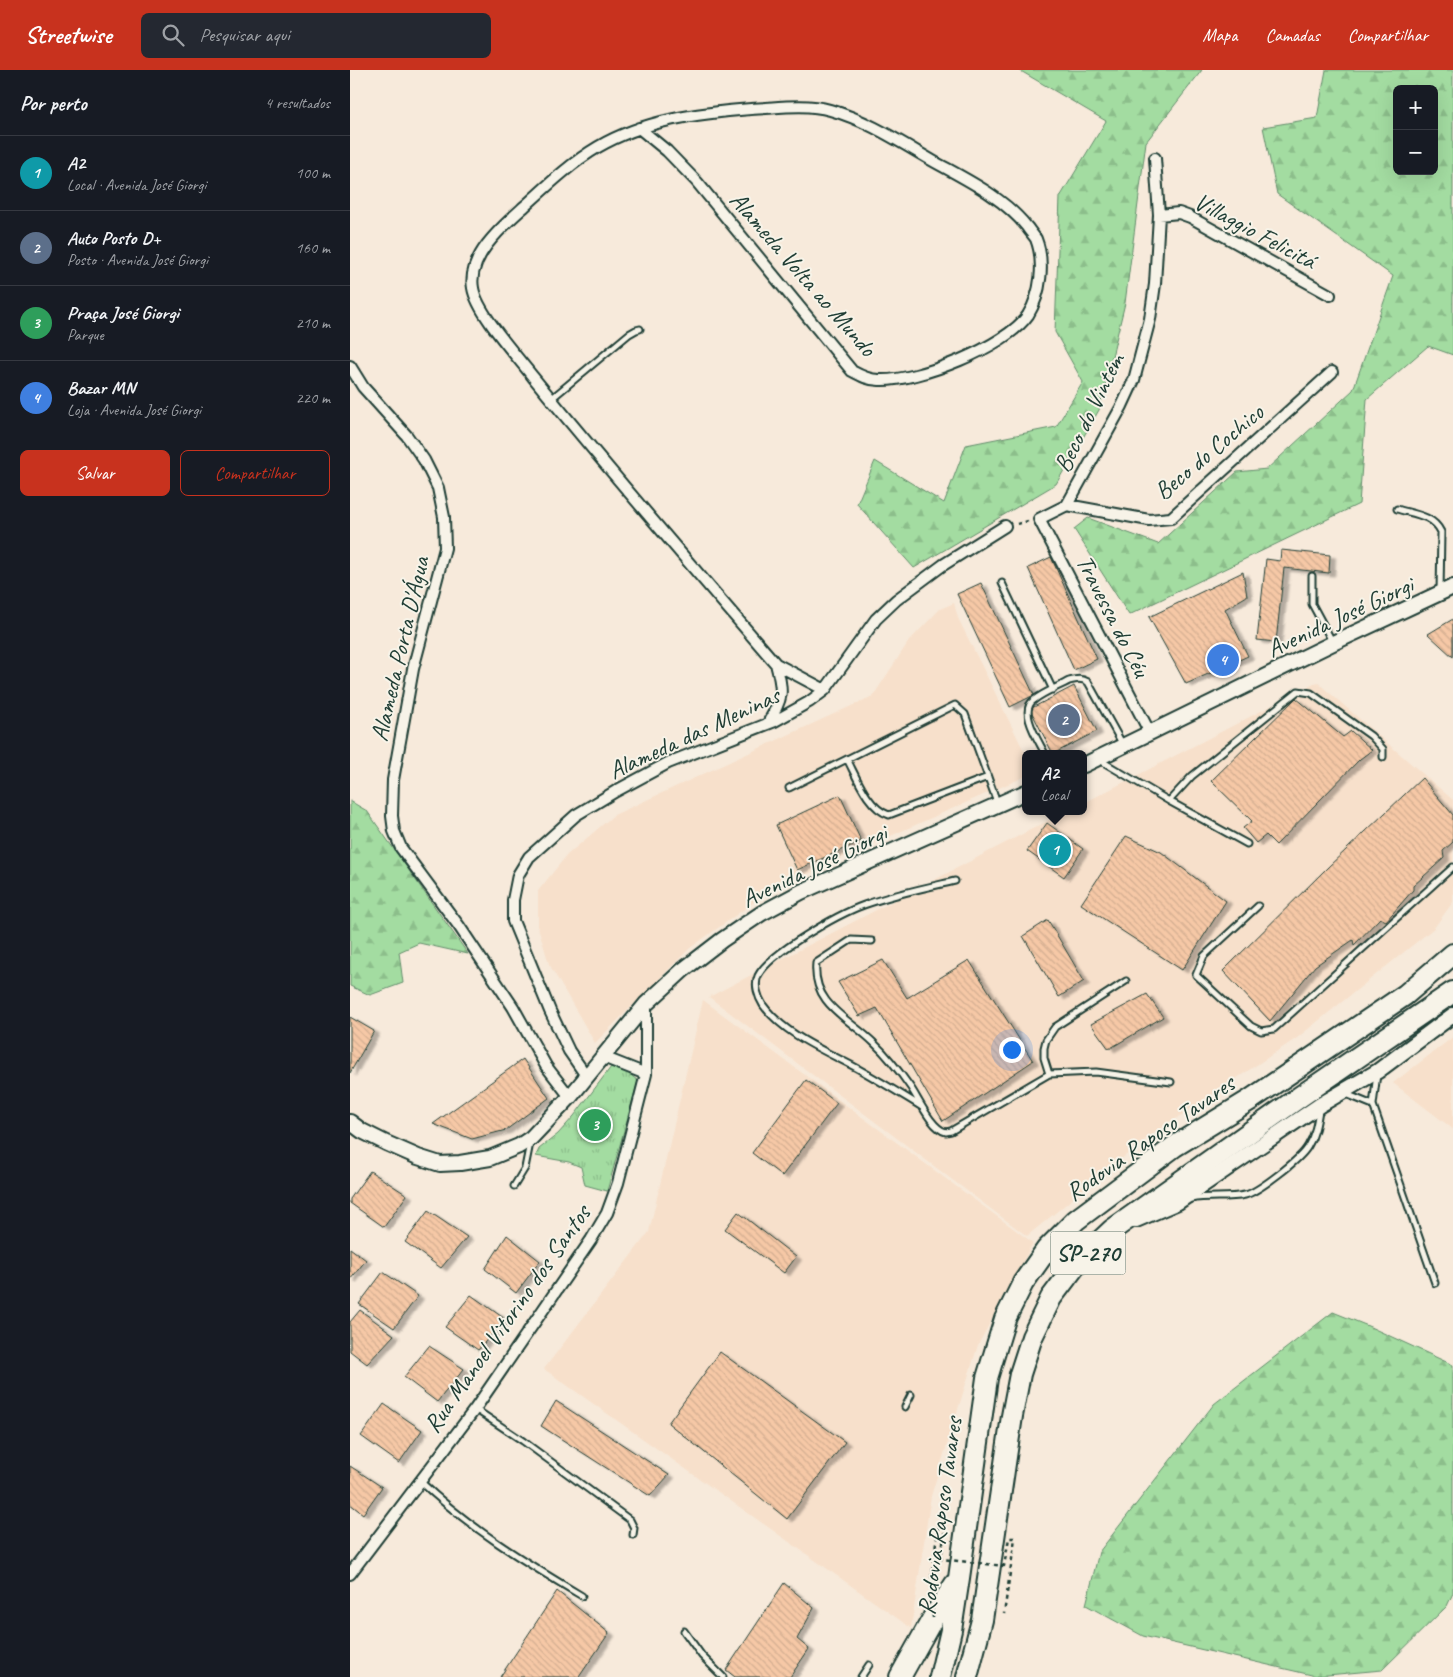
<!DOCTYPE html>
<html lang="pt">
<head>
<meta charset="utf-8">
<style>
  :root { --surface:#171b24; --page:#242831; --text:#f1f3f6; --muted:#9ea1a6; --line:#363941; --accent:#c8321e }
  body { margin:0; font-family:Caveat,sans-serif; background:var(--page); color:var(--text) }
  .controls { position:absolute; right:15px; top:15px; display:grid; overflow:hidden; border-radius:8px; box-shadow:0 5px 20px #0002 }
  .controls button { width:45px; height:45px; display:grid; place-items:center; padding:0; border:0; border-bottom:1px solid var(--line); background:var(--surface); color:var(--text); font:25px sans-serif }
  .you { position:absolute; left:661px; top:979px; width:18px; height:18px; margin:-12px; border:4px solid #fff; border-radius:50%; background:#1a73e8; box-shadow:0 0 0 8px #1a73e833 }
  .badge { display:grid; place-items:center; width:32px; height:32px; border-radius:50%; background:var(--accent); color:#fff; font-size:16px; font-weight:700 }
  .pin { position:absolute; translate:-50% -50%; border:2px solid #fff; box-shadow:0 1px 5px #0006 }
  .popup { position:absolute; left:672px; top:680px; width:65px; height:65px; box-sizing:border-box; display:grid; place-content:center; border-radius:8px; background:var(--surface); filter:drop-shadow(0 1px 4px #0005); font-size:16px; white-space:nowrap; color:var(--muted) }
  .popup b { font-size:19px; color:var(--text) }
  .popup::after { content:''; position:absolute; left:50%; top:100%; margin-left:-10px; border:10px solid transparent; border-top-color:var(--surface) }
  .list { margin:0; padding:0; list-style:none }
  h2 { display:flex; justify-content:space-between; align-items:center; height:65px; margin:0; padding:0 20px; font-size:21px }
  h2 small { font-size:16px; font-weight:400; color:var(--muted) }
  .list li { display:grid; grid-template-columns:32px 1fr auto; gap:15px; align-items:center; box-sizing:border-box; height:75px; padding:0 20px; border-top:1px solid var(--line) }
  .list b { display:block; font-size:19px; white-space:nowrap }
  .list p { margin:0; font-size:16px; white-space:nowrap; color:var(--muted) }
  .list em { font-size:16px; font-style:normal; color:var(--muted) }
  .actions { display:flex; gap:10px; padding:15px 20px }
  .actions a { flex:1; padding:11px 0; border:1px solid var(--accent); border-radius:8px; text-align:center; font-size:18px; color:var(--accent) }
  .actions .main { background:var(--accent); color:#fff }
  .icon { flex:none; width:28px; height:28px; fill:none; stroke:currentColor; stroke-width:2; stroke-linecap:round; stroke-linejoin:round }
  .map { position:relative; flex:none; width:1103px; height:1607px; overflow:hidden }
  header { display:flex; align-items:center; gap:30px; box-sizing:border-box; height:70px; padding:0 25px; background:var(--accent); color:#fff }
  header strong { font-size:24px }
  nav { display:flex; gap:28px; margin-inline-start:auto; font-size:18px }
  .search { width:350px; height:45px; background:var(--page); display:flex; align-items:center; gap:12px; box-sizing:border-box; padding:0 18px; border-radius:8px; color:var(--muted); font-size:19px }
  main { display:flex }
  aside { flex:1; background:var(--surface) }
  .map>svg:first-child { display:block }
  .built { fill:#f7e0cb }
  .forest { fill:url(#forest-firs); stroke:#618c6a; fill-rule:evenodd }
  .park { fill:url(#park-tufts); stroke:#618c6a }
  .building { fill:url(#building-back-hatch); stroke:#1f3d34; filter:url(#shadow) }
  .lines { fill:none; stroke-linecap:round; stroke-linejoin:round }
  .service-casing { stroke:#1f3d34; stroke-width:9 }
  .minor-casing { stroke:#1f3d34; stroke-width:14 }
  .tertiary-casing { stroke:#1f3d34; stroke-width:18 }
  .motorway-casing { stroke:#1f3d34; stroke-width:24 }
  .path { stroke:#1f3d34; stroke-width:2.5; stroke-dasharray:4 4; stroke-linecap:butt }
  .service { stroke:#f7f3e8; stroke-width:5 }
  .minor { stroke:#f7f3e8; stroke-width:10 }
  .tertiary { stroke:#f7f3e8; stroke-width:14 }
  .motorway { stroke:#f7f3e8; stroke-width:20 }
  .path-bridge { stroke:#1f3d34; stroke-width:2.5; stroke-dasharray:4 4; stroke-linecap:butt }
  .labels { text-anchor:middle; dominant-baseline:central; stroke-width:4; stroke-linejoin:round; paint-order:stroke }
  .shield { fill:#f7f3e8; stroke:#60746a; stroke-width:1 }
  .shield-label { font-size:24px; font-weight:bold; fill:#1f3d34 }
  .street-label { font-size:25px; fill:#1f3d34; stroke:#f7f3e8 }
</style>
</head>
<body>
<header>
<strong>Streetwise</strong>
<div class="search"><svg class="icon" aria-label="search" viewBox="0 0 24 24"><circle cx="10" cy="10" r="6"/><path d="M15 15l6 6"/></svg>Pesquisar aqui</div>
<nav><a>Mapa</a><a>Camadas</a><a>Compartilhar</a></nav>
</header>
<main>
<aside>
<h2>Por perto<small>4 resultados</small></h2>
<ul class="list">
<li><span class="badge" style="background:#0f9aa8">1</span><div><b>A2</b><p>Local · Avenida José Giorgi</p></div><em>100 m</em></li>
<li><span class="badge" style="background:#5c6f8a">2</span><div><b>Auto Posto D+</b><p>Posto · Avenida José Giorgi</p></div><em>160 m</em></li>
<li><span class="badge" style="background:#2e9e5b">3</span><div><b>Praça José Giorgi</b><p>Parque</p></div><em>210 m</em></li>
<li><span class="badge" style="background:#3f7fe0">4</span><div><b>Bazar MN</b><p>Loja · Avenida José Giorgi</p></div><em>220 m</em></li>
</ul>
<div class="actions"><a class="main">Salvar</a><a>Compartilhar</a></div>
</aside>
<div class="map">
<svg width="1103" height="1607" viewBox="0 0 1103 1607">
  <defs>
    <pattern id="forest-firs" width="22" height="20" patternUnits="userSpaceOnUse" patternTransform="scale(1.25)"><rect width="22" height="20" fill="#a3dca1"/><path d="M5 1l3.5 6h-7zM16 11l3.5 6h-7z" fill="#8cbe8b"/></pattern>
    <pattern id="park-tufts" width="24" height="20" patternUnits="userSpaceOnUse" patternTransform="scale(1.25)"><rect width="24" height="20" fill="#a3dca1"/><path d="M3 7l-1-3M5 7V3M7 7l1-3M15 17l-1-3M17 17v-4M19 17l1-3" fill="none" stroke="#8cbe8b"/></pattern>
    <pattern id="building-back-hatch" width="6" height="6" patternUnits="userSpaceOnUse" patternTransform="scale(1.25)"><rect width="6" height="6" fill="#f6c8a6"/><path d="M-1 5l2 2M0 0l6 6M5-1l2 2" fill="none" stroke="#d2ad90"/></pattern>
    <filter id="shadow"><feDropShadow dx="5.5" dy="3" stdDeviation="1" flood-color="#0004"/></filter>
  </defs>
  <rect width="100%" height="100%" fill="#f7eadb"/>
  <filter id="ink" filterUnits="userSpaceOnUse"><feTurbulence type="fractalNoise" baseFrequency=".02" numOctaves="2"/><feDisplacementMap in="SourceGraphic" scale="10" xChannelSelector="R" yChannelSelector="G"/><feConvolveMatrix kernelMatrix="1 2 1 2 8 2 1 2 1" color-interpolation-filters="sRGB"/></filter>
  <g filter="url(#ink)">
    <path class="built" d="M604,533L608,548L676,685V706L511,779L414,825L340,878L245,973L199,894L188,857V821L217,785L264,745L523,626L559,571L590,539Z
      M967,612L1103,730V832L1084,858L947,968L797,1068L677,1166L359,927L717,741H734V733Z
      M353,930L683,1173L628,1275L581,1426L561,1558L194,1299L299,1162Z
      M1103,967V1059L1043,1013Z"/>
    <path class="forest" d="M669,0H852L796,72L775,233L749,340L706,414L564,498L507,434L525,391L594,433L616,375L706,357L733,312L705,262L710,127L756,51Z
      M976,0H1103V285L1078,276L1017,329L1009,434L779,545L724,459L738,448L808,474L887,402L917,399L1003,320L1043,206L927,124L913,57L967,48ZM1047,19H1084V101H1047Z
      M0,731L17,741L118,884L69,873L49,882L53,913L20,925L0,916Z
      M983,1242L1018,1256L1103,1295V1523L1097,1536L1032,1600L966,1606L793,1566L736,1535L749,1482L864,1334Z"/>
    <path class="park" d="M269,995L288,1011L257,1121L235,1115L231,1097L219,1092L186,1086L189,1079L208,1064L224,1046L261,997Z"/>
    <path class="building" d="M931,480L980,485L979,503L934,498L926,572L907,570L916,489L930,491Z
      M701,487L747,589L724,600L678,498Z
      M893,502L897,526L875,539L898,586L836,614L799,547Z
      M631,513L684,625L660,637L607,524Z
      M1103,549V587L1078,564Z
      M724,616L747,661L703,684L680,639Z
      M946,628L993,667L1001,661L1022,680L1010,689L926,775L916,765L906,773L893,758L902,751L861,711Z
      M1072,708L1103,745V772L1093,781L1094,788L1063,816V820L1036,851L1030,848L1004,875L1003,870L965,896L920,951L873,901L978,797Z
      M490,725L511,771L447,800L426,755Z
      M697,753L733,779L714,807L677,781Z
      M776,766L811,782L876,831L832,900L731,834Z
      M698,850L734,911L709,927L673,866Z
      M533,890L557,928L619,890L683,991L593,1051L527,938L509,946L488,912Z
      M797,924L813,947L759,979L741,954Z
      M0,947L24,961L0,1003Z
      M173,989L199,1028L156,1060L122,1069L83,1054Z
      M456,1010L487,1033L432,1106L402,1083Z
      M20,1101L57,1125L34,1157L0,1133V1129Z
      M78,1141L117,1167L91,1198L55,1172Z
      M388,1142L446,1187L434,1203L375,1159Z
      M157,1165L190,1191L166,1223L135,1199Z
      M0,1178L16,1190L0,1210Z
      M33,1202L68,1226L44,1258L9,1234Z
      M121,1225L155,1249L128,1280L95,1257Z
      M10,1240L44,1265L17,1294L0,1281V1252Z
      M79,1276L114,1299L87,1332L54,1307Z
      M370,1282L495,1372L437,1449L318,1353Z
      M206,1331L319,1405L300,1426L191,1356Z
      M34,1334L72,1360L49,1393L11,1366Z
      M0,1396L32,1417L13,1444L0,1434Z
      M434,1513L464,1538L447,1569L459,1579L440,1607H385L376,1600Z
      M207,1521L259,1563L229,1607H150Z"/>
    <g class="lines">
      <g class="service-casing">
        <path id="service" d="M201,329L279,264L286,260L290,259
          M1047,439C1063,444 1083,445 1091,462L1090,522
          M962,506V534L983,573
          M652,513L703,620
          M695,684C689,671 668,641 684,630C694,622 708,617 719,611C727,609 731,608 738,612L773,675
          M497,689C507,708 518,738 539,745L638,707
          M748,689L819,731
          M439,718L605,635L615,644L647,732
          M897,774L819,731L842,706L948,621L961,623L1021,666L1033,679V687
          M908,836L854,886L846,905L901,956L911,961L924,959L1103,797
          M522,871L501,870L466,893C462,935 499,948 524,973C538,986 550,1002 561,1018C569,1030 582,1059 596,1062L601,1061L699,1004L694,988V978L696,970L705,957L776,911
          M699,1004L746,1002L821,1012
          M1027,1004L1023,1035L1085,1213
          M996,1024L1023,1035
          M572,1037C549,1023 527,1009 503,996C473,980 434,964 413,935C408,927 404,915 408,906C419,883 489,844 514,835C544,824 574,818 605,811
          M164,1116L175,1098L180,1073
          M841,1129C858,1125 877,1129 895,1125C908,1122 951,1089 958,1076C965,1065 967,1053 969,1040
          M555,1337L561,1325
          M125,1339L173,1371L280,1450L284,1458L283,1465
          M70,1411C118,1457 175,1492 232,1526
          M334,1561L352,1586L373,1607
          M511,1607L519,1595"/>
      </g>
      <g class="minor-casing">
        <path id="minor" d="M289,58L317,81L347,112L502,301C511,306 519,310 529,310C567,312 656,277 678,245C691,224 695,192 686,169C684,166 679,160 677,157C653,127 617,110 583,91C550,72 517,50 480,40C455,33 426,38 401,39C349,43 294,50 248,77C221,93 198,115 175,136C154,155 117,186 123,218C127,243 167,286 183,307C262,404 344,499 426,594L475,620
          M809,145L829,143L840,147L980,225
          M0,296L13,317L57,366L74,390L88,418L94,447L95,478L63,599L43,710L42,746L44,761L51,778L109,856L163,937L196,996L220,1027
          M717,435L799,450L821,448L982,302
          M418,653C433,627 434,623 426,594
          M800,663L689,449L717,435L772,336L784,310L800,249L805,214L809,145L805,88
          M253,987L296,1004
          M237,1007L219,981L200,941L163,851V830L168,805L179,787L226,745L266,721L318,693L425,651L459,632L475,620L526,549L546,530L593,495L655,456
          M0,1504L125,1339L241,1170L257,1143L268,1113L296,1004V934"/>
      </g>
      <g class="tertiary-casing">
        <path id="tertiary" d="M734,695L983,573L1103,517
          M0,1052L12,1061L36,1073L68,1087L90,1094L110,1093L140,1088L169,1076L181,1068L220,1027L296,934L333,900L372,870L412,843L451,822L676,722
          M786,1150L828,1132L970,1035L1028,1001L1103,945"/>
      </g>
      <g class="motorway-casing">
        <path id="motorway" d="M550,1607L583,1548L605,1514
          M590,1607L601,1560L609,1508L637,1308L655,1249L673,1213L697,1179L726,1150L825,1076L900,1030L1055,925L1103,884
          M617,1607L632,1550L662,1346L670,1304L682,1267L701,1228L729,1191L762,1160L951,1026L1103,922"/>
      </g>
      <path class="path" d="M667,454L678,451"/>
      <use href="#service" class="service"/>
      <use href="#minor" class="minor"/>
      <use href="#tertiary" class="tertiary"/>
      <use href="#motorway" class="motorway"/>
      <path class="path-bridge" d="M583,1548L581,1510L588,1457H595L591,1489L654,1496L659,1468H665L654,1544"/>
    </g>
  </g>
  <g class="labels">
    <rect class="shield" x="700.5" y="1161.5" width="75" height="43" rx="4"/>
    <g class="shield-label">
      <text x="738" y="1183">SP-270</text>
    </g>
    <g class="street-label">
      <text transform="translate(905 161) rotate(28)">Villaggio Felicitá</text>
      <text transform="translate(453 204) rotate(49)">Alameda Volta ao Mundo</text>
      <text transform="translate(739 343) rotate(-64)">Beco do Vintém</text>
      <text transform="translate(859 382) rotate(-40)">Beco do Cochico</text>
      <text transform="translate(763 546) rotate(63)">Travessa do Céu</text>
      <text transform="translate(990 547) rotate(-25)">Avenida José Giorgi</text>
      <text transform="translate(50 579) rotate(-77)">Alameda Porta D'Água</text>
      <text transform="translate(344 663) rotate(-25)">Alameda das Meninas</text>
      <text transform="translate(464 796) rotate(-26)">Avenida José Giorgi</text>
      <text transform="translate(800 1068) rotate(-35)">Rodovia Raposo Tavares</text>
      <text transform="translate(157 1249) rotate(-55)">Rua Manoel Vitorino dos Santos</text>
      <text transform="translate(590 1446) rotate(-82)">Rodovia Raposo Tavares</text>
    </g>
  </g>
</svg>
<div class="controls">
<button>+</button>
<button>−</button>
</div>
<div class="you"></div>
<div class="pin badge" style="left:705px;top:780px;background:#0f9aa8">1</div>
<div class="popup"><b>A2</b>Local</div>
<div class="pin badge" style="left:714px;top:650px;background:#5c6f8a">2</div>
<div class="pin badge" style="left:245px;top:1055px;background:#2e9e5b">3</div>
<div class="pin badge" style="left:873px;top:590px;background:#3f7fe0">4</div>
</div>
</main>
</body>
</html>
